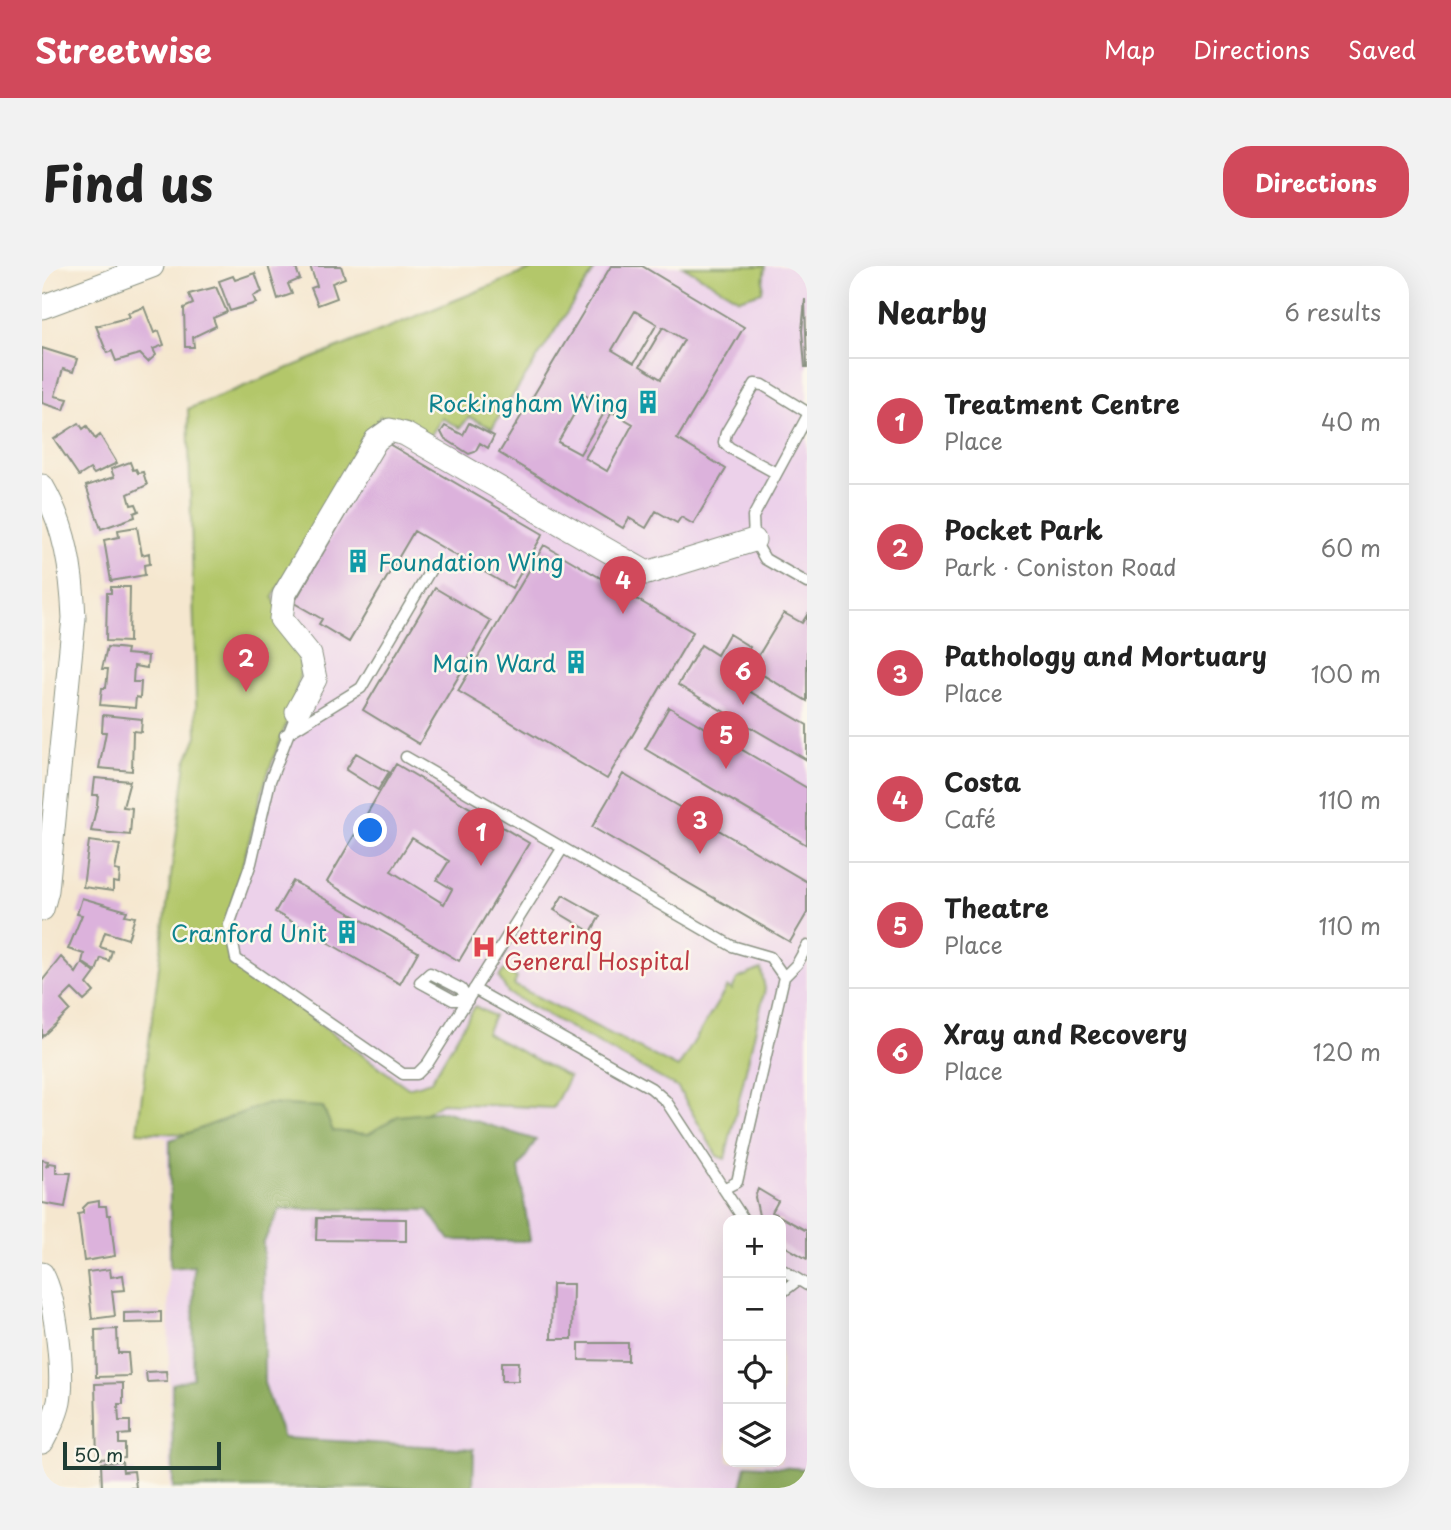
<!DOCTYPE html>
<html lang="en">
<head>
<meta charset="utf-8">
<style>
  :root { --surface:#fff; --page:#f2f2f2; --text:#222; --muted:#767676; --line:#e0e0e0; --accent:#d1495b }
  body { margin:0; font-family:"Playpen Sans",sans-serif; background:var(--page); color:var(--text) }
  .controls { position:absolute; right:21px; bottom:21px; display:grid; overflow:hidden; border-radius:14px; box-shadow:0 7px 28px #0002 }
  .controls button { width:63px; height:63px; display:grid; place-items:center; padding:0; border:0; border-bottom:2px solid var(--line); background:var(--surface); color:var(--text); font:35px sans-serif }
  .scale { position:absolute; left:21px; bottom:18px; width:158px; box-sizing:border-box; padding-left:7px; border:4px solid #1f3d34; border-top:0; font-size:19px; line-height:24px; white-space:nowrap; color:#1f3d34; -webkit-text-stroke:5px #fbf7ec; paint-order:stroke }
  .you { position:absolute; left:329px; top:565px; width:24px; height:24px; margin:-18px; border:5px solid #fff; border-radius:50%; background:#1a73e8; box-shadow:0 0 0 10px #1a73e833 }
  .badge { display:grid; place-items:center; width:46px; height:46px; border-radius:50%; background:var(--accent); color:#fff; font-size:23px; font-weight:700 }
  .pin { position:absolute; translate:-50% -58px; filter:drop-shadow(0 2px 4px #0008) }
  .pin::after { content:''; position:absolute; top:37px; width:24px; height:21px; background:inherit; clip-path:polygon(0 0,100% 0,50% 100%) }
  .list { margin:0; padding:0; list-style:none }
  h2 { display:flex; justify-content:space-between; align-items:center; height:91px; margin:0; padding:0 28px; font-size:30px }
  h2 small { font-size:23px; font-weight:400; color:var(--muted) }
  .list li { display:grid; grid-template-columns:46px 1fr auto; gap:21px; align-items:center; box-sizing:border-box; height:126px; padding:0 28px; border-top:2px solid var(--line) }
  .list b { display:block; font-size:26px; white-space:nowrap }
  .list p { margin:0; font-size:23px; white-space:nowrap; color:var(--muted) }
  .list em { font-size:23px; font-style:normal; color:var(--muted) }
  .icon { flex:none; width:38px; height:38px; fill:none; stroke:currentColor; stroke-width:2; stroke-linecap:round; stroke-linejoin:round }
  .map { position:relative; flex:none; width:765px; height:1222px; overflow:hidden; border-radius:28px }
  header { display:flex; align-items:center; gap:42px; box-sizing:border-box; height:98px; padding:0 35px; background:var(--accent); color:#fff }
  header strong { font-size:33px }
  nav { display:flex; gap:38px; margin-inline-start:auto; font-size:24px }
  .intro { display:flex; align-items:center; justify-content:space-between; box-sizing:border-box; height:168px; padding:0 42px }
  h1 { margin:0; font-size:49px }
  .button { padding:18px 32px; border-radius:28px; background:var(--accent); color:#fff; font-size:24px; font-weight:700 }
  main { display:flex; gap:42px; padding:0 42px }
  aside { flex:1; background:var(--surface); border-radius:28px; box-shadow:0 7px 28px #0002 }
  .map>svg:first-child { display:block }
  .built { fill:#ecd1ea; fill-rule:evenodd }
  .green { fill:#b3c76b; stroke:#698250; stroke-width:2 }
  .forest { fill:#8eac5f; stroke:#56744a; stroke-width:2 }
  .building { fill:#dcb2dc; fill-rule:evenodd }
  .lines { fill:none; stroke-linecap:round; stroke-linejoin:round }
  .service-casing { stroke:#8a9282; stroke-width:13 }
  .minor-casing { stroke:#8a9282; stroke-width:25 }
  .service { stroke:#fff; stroke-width:10 }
  .minor { stroke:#fff; stroke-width:23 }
  .labels { text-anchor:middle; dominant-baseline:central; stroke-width:5; stroke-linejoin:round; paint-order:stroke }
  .culture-label { font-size:23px; fill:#0d838f; stroke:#fbf7ec; text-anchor:end }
  .health-label { font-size:23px; fill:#be3a42; stroke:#fbf7ec; text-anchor:start }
</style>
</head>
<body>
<header>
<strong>Streetwise</strong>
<nav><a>Map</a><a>Directions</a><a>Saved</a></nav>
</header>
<div class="intro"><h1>Find us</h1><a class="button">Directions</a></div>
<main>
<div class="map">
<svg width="765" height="1222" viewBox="0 0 765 1222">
  <rect width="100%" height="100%" fill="#fbf7ec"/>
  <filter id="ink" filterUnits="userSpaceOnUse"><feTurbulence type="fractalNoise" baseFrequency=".0143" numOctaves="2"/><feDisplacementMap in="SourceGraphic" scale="14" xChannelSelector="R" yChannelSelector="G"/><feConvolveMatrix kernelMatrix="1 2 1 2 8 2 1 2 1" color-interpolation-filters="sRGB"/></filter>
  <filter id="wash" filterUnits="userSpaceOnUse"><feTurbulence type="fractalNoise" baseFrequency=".00686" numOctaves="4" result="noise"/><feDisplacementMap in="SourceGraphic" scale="28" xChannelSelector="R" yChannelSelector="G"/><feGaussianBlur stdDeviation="1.57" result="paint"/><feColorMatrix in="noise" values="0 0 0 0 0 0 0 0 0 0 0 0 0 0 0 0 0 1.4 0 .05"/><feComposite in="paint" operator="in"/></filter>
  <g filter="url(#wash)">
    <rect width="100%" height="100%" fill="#f5e7cf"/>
    <path class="built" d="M497,0H765V1222H128L125,872L95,866L144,496L155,470L146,143ZM686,954H739V1196H686Z"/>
    <path class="green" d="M497,0H555L450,162L427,151L418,162L400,152L385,175L338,150L231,331L258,393V409L250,442L223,516L184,660L189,694L366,822L389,815L433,740L452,750L444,767L527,811L511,842L400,837L336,875L95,866L144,496L155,470L146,143Z
      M641,0H723L720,26L697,33Z
      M719,703L723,723L683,893L675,890L636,822L466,727L457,711L462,704L475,712L472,719L636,802L685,721L690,724L695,713Z"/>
    <path class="forest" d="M223,838L281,841L291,865L326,868L356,850L402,845L494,874L477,902L488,975L408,974L386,944L238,943L221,977L222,1117L241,1172L432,1183L431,1222H131L130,1118L151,1112L152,1000L128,1002V874Z
      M704,1199L765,1203V1222H699Z"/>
    <g id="blocks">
      <path class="building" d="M226,0H253L258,13L246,18L250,28L236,33Z
        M268,0H299L303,12L290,17L295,32L276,39L269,22L275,20Z
        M569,0H600L702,61L635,173L684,203L651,258L639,251L635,257L614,245L604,262L587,252L581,262L457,187ZM593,45L615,58L592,97L570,84ZM621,61L642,74L619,113L598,100ZM543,129L565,142L538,188L516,176ZM570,146L591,158L565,205L543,192Z
        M213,7L220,26L211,30L214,37L188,45L177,15L191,10L193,14Z
        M174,21L185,46L171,52L174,60L151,71L152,81H143L142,42L151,38L147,28Z
        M763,33L765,101H763L760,65Z
        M102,41L112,67L117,65L122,79L111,83L114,89L106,96L98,88L74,95L70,85L65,87L54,60L88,51L86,47Z
        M0,82L35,93L31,106L21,103L13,130L26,133L22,144L0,137Z
        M37,157L41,163L45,160L53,173L58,169L75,197L52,208L48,203L37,210L12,173Z
        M427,157L452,170L446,182L438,177L433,186L427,188L402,172L399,166L403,160L421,169Z
        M345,177L501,268L470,322L372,265L307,376L277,358L280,353L252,337Z
        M88,196L91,204L94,203L96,207L101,206L105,219L86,228L89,239L94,238L97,245L92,247L93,251L59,263L44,220L72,211L69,203Z
        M95,261L100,289L107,287L108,298L102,299L103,309L69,315L62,274L77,271L76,264Z
        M502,279L651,366L565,513L416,425Z
        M69,321H88L87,376L64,375L65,327H69Z
        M393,322L449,355L377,478L321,444Z
        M742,347L760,357L765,349V435L709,402Z
        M687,368L708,381L688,414L765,459V494L636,419L659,379L675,389Z
        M65,381L85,383L84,388L106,390L105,402L92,400L91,416H99L98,432L94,431L93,442L58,439L60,422H64L66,403H60Z
        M627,441L765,522V579L603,483Z
        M61,449L100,453L99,466L91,465L90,505L57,502L64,466H60Z
        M314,487L347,506L336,524L304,504Z
        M354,498L487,577L417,695L285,616ZM370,572L407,595L395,614L410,623L402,638L349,605Z
        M581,508L765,616V647L748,676L550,561Z
        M53,512L88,515L81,541L90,542L88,569L49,565L55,539L56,529H51Z
        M47,575L78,579L73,604L78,605L77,617L71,616V625L41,621Z
        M251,615L376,686L358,718L233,646Z
        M521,629L558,650L549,666L512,644Z
        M40,632L85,645L83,649L93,651L86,673L63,666L58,681L70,685L67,695L59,692L54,705L40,696L42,688L26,683L40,649L35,648Z
        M19,691L34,707L40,697L53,707L45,718L52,726L42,735L30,723L19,734L28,744L0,771V715Z
        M0,894L6,895L4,901L8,897L14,898V907H29L23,941L0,937Z
        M716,923L736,935L730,946L765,965V993L739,978V954H718L713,931Z
        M57,935V940H64L65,949H68L73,990L42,995L36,948L41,947V942L46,937Z
        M275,952L364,953V975L274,974Z
        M68,1003L69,1011L81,1009L83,1024L70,1025L73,1050L50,1053L45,1006Z
        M510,1018H531L530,1073H509Z
        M119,1046V1056L82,1057V1047Z
        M75,1063L76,1087H86L88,1110L54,1111L53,1064Z
        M537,1077H586V1095L537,1094Z
        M460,1096H477L476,1115H460Z
        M124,1105L125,1115L105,1116L104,1106Z
        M81,1117V1138H76L77,1155H88V1168L77,1169V1178H83V1192L55,1193L53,1118Z
        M80,1196L81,1206L92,1205L94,1222H60L59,1197Z"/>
    </g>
  </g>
  <g filter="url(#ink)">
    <use href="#blocks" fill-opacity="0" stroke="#8a9282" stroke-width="2"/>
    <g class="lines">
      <g class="service-casing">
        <path id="service" d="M765,151L711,251L712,274L723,293L765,317
          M734,207L688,182L682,176L684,167L713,118L721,119L765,146
          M255,446L228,515L209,597L187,659L194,693L361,808H375L386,797L520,583
          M243,469L319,422L392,298
          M364,491L690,680L728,691L742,711
          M388,707L419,723L426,734H411L378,716Z
          M432,723L609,822L624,835L702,954
          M683,922L695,916L742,711L755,698L765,680
          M739,1003L765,1019
          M739,1027L756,1014"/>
      </g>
      <g class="minor-casing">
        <path id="minor" d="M0,41L110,0
          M0,220C24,261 30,305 32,352L5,624L0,643
          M255,446L273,413L268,389L239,353L242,329L334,174L348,164L363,168L605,307L712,274
          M0,1008C14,1033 22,1107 17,1136C14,1150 7,1163 0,1176"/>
      </g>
      <use href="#service" class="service"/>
      <use href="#minor" class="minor"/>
    </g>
  </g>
  <defs>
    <g id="building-bare" transform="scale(1.89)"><path d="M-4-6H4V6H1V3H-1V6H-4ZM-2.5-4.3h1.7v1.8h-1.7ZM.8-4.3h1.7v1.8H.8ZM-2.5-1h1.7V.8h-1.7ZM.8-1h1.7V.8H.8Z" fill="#0f9aa8" stroke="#fbf7ec" stroke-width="2.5" paint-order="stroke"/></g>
    <g id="hospital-bare" transform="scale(1.89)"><path d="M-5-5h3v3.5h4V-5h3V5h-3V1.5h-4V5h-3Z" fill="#e0444e" stroke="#fbf7ec" stroke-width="2.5" paint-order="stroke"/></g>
  </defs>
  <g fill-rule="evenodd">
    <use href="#building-bare" x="606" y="136"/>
    <use href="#building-bare" x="316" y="295"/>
    <use href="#building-bare" x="534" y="396"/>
    <use href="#building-bare" x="305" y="666"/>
    <use href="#hospital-bare" x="442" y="681"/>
  </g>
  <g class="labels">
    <g class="culture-label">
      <text x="586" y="136">Rockingham Wing</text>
      <text x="336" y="295" text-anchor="start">Foundation Wing</text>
      <text x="514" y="396">Main Ward</text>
      <text x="285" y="666">Cranford Unit</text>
    </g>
    <g class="health-label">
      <text x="462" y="668">Kettering<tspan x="462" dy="26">General Hospital</tspan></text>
    </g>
  </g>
</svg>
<div class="controls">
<button>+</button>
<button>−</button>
<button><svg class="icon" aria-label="locate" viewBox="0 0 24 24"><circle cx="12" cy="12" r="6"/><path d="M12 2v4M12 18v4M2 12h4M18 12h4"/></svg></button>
<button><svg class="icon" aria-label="layers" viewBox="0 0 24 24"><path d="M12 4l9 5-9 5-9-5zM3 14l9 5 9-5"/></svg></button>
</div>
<div class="scale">50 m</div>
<div class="you"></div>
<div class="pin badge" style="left:439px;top:600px">1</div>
<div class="pin badge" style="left:204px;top:426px">2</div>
<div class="pin badge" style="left:658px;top:588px">3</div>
<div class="pin badge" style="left:581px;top:348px">4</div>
<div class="pin badge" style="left:684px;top:503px">5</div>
<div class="pin badge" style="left:701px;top:439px">6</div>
</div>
<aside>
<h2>Nearby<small>6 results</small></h2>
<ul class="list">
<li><span class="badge">1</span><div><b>Treatment Centre</b><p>Place</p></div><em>40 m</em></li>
<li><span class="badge">2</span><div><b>Pocket Park</b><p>Park · Coniston Road</p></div><em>60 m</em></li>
<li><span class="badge">3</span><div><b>Pathology and Mortuary</b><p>Place</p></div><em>100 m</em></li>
<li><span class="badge">4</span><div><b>Costa</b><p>Café</p></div><em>110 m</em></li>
<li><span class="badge">5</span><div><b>Theatre</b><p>Place</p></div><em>110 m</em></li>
<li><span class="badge">6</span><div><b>Xray and Recovery</b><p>Place</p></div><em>120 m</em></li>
</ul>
</aside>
</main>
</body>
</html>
